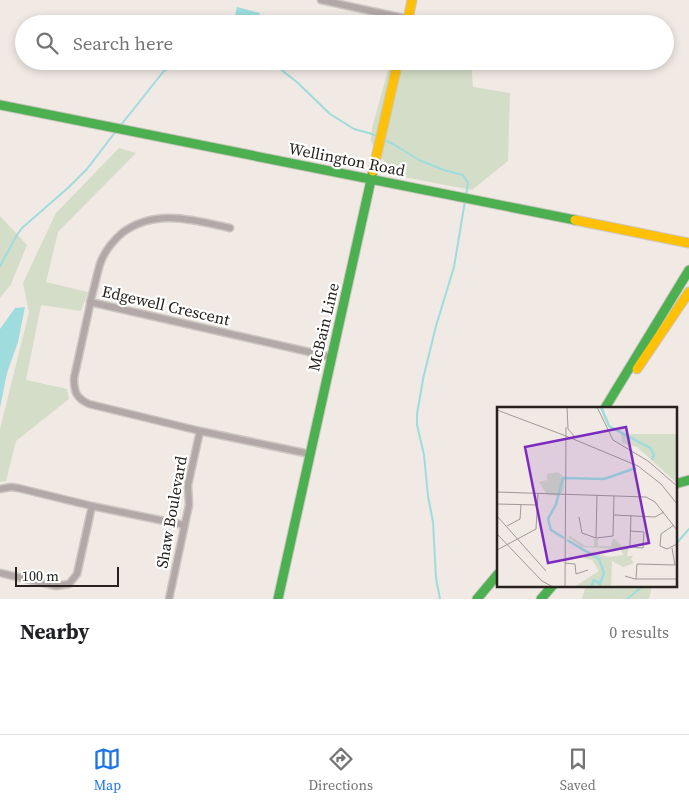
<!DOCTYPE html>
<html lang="en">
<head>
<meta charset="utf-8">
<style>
  :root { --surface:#fff; --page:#f6f6f6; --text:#202124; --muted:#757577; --line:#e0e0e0; --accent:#1a73e8 }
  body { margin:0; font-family:"Source Serif 4",serif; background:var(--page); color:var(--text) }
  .scale { position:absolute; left:15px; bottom:12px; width:104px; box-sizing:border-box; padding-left:5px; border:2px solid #27221e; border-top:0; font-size:14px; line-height:18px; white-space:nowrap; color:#27221e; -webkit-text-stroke:4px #fff; paint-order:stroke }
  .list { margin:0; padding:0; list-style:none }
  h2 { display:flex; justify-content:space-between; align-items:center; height:65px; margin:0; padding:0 20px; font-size:21px }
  h2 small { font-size:16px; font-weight:400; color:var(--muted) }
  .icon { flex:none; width:28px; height:28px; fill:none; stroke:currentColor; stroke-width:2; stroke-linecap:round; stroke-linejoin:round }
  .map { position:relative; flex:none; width:689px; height:599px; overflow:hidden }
  .search { position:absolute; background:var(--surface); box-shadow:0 2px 8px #0003; left:15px; right:15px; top:15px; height:55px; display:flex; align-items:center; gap:12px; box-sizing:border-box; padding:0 18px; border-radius:28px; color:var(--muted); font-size:19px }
  .sheet { height:135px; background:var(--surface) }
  nav { display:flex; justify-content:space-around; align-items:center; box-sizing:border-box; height:70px; border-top:1px solid var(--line); background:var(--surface); font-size:14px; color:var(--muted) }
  nav a { display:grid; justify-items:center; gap:2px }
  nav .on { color:var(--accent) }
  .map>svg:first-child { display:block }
  .green { fill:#d4ddc8 }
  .water { fill:#9edcdd }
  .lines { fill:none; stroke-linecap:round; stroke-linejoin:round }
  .stream { stroke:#9edcdd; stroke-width:2 }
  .street-casing { stroke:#ccc6c1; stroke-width:9 }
  .fast-casing { stroke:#ccc6c1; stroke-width:11 }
  .slow-casing { stroke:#ccc6c1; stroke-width:11 }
  .street { stroke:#b3a8a8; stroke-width:6 }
  .fast { stroke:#4caf50; stroke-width:9 }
  .slow { stroke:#ffc107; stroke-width:9 }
  .labels { text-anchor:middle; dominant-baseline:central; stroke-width:4.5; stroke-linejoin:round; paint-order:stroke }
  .street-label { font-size:16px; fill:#27221e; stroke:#fff }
  .inset-river { fill:none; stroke:#9edcdd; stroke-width:2.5 }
  .inset-road { fill:none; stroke:#a09995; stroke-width:1 }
  .view { fill:#7b2cbf; fill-opacity:0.15; stroke:#7b2cbf; stroke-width:2.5 }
  .inset-edge { fill:none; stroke:#27221e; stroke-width:2.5 }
</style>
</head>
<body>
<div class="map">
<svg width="689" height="599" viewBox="0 0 689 599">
  <rect width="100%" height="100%" fill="#f1e9e4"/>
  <path class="green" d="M432,61H471L473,87L510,93L508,161L472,190L398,176L376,152L371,141L372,128L388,70L398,66L421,67Z
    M119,148L136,153L58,232L46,282L88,292L81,311L41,305L26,380L67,389L69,399L16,441L6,481L0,482V429L29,312L23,283L56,213Z
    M0,216L27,245L11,284L0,298Z
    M586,585H652L649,599H582Z"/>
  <path class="water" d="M237,7L260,13L258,19L273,24H233Z
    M25,307L18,342L7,373L0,408V329L15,308Z"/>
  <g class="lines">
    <path class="stream" d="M270,61L298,83L330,114L354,129L369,133L379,137
      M121,125L163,72L177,61
      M383,139L393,144L419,160L444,170L463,175L468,183L466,196
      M0,266L17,235L22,228L69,187L87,169L116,131
      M675,545L689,529
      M440,599L436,578L433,522L428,496L424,455L417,425V414L423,379L436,326L454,267L465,201
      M627,599L644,585"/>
    <g class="street-casing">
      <path id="street" d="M321,0L408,19
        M90,302C94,290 96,277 100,264C104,252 113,241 122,233C155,208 194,220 230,228
        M310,454L200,431L89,404C76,398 74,392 74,378L90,305V302L331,357
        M0,489L11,487L18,488L92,506L184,525
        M0,573L56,586L69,584L77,574L92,506
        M169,599L189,505L188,485L200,431"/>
    </g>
    <g class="fast-casing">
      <path id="fast" d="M0,105L575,220
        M605,408L689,270
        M675,484L689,480
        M278,599L373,171
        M477,599L498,574
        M541,599L553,585"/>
    </g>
    <g class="slow-casing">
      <path id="slow" d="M407,24L412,0
        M373,171L398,61
        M575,220L689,243
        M637,369L689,292"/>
    </g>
    <use href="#street" class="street"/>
    <use href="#fast" class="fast"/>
    <use href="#slow" class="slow"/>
  </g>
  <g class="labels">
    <g class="street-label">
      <text transform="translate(347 159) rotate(11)">Wellington Road</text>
      <text transform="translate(166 305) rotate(13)">Edgewell Crescent</text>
      <text transform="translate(323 327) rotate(-77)">McBain Line</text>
      <text transform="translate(171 512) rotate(-80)">Shaw Boulevard</text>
    </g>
  </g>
  <g transform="translate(497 407)">
    <rect width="180" height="180" fill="#f1e9e4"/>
    <path d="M124,27H180V76L140,40L125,36ZM61,65L67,70V83L62,89L50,88L42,75L50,73V67ZM72,128L88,139H97V132H101V139H114L116,131L125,139H132L130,149H136L134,152L137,156L126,160L115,154L114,180H77L102,164L95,153L87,151L91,144L111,150L127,148L123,142L85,140L72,131Z" fill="#d4ddc8"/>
    <path class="inset-river" d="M104,0L112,19L153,41L157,48L155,53M67,131L54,123L51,112L59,97L66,71L107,72L139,61M70,133L102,152L107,166L103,177L97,173L94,180"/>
    <path class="inset-road" d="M70,0L71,22L78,30M100,0L116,33L151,54L180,79M0,3L69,29M69,29L141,59L164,77L180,97M0,85L149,90L158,95L180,123M100,88L99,131L116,129L117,89M0,97L40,98M117,108L158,110L167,105M0,109L49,164M82,110L85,126L99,131M177,118L164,127L163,139L170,142L180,137M10,119L23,112L24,98M133,124L147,125L146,141L133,140V137L134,108M0,127L45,174L56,180M0,143L39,122L41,87M68,156L78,157L79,167L91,163M128,169L138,172H180M139,172L140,157L178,158L175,141M68,180L69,20"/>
    <path class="view" d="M129,20L152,136L51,156L28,40Z"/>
    <rect width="180" height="180" class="inset-edge"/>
  </g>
</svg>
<div class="scale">100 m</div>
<div class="search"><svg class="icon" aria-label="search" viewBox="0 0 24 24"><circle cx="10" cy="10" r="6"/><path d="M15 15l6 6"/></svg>Search here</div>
</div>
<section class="sheet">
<h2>Nearby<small>0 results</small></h2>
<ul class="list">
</ul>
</section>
<nav>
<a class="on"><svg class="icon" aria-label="map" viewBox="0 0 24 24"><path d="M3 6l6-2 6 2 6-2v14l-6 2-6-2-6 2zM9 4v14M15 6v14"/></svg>Map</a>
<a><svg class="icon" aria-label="directions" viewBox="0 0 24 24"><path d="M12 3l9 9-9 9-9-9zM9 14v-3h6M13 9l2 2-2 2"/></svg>Directions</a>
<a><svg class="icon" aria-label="saved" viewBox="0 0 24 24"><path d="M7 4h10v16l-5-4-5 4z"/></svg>Saved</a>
</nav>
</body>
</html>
